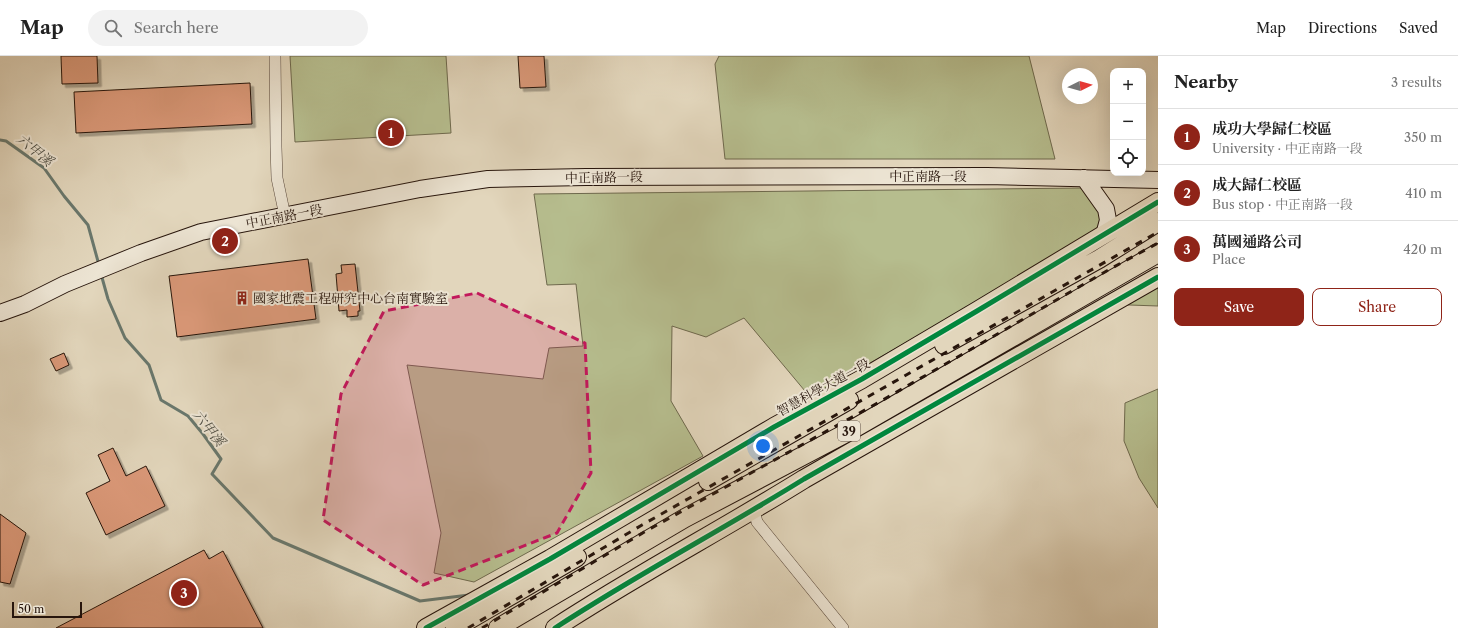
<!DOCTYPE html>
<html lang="en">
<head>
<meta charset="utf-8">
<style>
  :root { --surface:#fff; --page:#f2f2f2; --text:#222; --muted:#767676; --line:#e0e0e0; --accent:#8f2418 }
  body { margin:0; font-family:"Libre Caslon Text","Noto Serif TC",serif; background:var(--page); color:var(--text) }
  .controls { position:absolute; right:12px; top:12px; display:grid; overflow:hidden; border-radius:8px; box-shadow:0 4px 16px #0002 }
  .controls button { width:36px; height:36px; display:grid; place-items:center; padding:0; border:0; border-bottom:1px solid var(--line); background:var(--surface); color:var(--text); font:20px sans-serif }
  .compass { position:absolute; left:1062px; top:12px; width:36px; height:36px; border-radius:50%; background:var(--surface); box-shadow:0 4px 16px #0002; rotate:85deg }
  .scale { position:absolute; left:12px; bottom:10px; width:70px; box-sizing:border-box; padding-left:4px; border:2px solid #27150c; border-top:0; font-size:11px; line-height:14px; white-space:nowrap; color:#27150c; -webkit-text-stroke:3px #ece4d3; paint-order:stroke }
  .you { position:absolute; left:763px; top:390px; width:14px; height:14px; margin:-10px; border:3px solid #fff; border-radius:50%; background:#1a73e8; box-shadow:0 0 0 6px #1a73e833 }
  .badge { display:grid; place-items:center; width:26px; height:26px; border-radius:50%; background:var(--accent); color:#fff; font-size:13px; font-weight:700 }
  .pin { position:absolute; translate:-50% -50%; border:2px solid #fff; box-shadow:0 1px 4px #0006 }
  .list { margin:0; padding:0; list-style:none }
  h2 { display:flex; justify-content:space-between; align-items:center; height:52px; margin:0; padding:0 16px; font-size:17px }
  h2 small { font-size:13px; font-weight:400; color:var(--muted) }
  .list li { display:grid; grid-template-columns:26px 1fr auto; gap:12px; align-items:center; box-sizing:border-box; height:56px; padding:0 16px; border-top:1px solid var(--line) }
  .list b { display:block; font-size:15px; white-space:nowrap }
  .list p { margin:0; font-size:13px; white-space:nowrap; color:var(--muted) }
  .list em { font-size:13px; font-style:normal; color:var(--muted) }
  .actions { display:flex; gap:8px; padding:12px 16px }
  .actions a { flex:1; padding:9px 0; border:1px solid var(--accent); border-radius:8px; text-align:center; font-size:14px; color:var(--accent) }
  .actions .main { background:var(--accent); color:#fff }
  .icon { flex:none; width:22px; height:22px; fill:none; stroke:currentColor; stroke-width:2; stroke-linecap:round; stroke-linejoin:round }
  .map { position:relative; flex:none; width:1158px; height:572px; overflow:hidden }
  header { display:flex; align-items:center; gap:24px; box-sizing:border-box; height:56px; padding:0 20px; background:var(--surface); border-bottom:1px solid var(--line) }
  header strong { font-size:19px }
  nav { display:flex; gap:22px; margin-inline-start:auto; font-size:14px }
  .search { width:280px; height:36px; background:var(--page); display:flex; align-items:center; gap:10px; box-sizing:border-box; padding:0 14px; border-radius:22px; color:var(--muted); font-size:15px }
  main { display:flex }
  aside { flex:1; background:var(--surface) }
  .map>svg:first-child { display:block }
  .green { fill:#b6bd8e; stroke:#6e694d }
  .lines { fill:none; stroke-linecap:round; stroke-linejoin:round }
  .stream { stroke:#69776c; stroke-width:3 }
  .building { fill:#db9979; stroke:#27150c; filter:url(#shadow) }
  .street-casing { stroke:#564538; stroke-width:12 }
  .secondary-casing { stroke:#27150c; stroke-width:18 }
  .primary-casing { stroke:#27150c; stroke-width:20 }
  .street { stroke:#ece4d3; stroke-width:11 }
  .secondary { stroke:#ece4d3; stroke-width:16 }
  .primary { stroke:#e2d6bc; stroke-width:18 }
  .rail { stroke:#27150c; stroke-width:3; stroke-dasharray:7 7; stroke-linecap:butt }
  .cycleway-casing { stroke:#ece4d3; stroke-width:8 }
  .cycleway { stroke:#00873e; stroke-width:5 }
  .marked { fill:#c2185b; fill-opacity:0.2; stroke:#c2185b; stroke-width:3; stroke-dasharray:8 5; stroke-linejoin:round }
  .labels { text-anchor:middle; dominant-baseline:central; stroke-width:4; stroke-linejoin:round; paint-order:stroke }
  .shield { fill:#ece4d3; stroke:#625348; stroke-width:1 }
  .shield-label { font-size:12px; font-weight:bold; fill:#27150c }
  .street-label { font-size:13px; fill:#27150c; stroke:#ece4d3 }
  .poi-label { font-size:13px; fill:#27150c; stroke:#ece4d3; text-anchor:start }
  .water-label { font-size:14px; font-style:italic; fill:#4e4e44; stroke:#ece4d3 }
</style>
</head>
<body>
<header>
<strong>Map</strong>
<div class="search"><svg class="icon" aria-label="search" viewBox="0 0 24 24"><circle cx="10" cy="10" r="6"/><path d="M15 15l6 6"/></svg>Search here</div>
<nav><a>Map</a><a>Directions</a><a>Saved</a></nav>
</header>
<main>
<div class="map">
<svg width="1158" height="572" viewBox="0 0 1158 572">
  <defs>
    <filter id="shadow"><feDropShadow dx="3.5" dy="3.5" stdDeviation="0" flood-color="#0004"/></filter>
  </defs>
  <rect width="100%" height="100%" fill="#e2d6bc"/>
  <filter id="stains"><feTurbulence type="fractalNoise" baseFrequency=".005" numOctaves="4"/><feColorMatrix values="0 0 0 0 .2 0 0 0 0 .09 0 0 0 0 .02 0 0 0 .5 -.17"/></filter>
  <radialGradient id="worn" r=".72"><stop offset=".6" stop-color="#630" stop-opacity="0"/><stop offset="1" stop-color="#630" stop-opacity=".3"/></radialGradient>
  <path class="green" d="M290,0H446L451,77L295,86Z
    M719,0H1029L1055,103H725L715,8Z
    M1083,132L1103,153L1099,177L810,341L744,262L706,281L672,270L671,345L703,400L474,526L434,517L441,477L407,309L543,323L549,292L583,290L576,228L547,229L534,138Z
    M1158,222V250L1101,248Z
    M1158,333V452L1139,422L1124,385L1125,347Z"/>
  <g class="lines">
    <path class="stream" d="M0,84L6,85L44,112L64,140L88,169L99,209
      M101,218L108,243L125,282L149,309L161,344L188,360L203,378L221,403L212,418L273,482L420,545L469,539"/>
  </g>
  <path class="building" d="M61,0H97L98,27L62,28Z
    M518,0H544L546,31L520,32Z
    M250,27L252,68L76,77L74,36Z
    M308,203L316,263L177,281L169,220Z
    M355,208L360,255H358V260L347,261V254L339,255L336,218L342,217L341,209Z
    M64,297L69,309L56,315L50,303Z
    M113,392L126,420L146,410L165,450L106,479L86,437L110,425L98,399Z
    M0,458L26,477L10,528L0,526Z
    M204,494L209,503L223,495L263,572H56Z"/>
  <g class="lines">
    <g class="street-casing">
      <path id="street" d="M275,0L276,91L277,122L285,160
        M754,454L757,466L843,572"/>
    </g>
    <g class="secondary-casing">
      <path id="secondary" d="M1084,122L1106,153L1108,164L1104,179
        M0,257L25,248L65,228L141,197L201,176L420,133L488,123L586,121L987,120L1158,124"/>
    </g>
    <g class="primary-casing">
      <path id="primary" d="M944,289L1099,203L1158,166
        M708,425L849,344
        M426,572L550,503L774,371L862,323L977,255L1158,146
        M455,572L577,501
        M498,572L685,462L848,376L1158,197
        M555,572C636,519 722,474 804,423L1158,221"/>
    </g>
    <use href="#street" class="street"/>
    <use href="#secondary" class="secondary"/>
    <use href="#primary" class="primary"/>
    <path class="rail" d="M468,572L642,469L1158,176
      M482,572L646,475L883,344L1110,213L1158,187"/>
    <g class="cycleway-casing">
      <path id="cycleway" d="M426,572L550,503L774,371L862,323L977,255L1158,146
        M555,572C636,519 722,474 804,423L1158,221"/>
    </g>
    <use href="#cycleway" class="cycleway"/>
  </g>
  <path class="marked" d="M477,237L585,287L591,417L557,477L423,529L323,464L341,338L384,255Z"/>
  <defs>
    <g id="building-bare" transform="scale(1.08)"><path d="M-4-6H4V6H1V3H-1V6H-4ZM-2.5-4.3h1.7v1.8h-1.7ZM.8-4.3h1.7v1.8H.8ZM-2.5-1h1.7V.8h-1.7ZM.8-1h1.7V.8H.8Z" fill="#8f2418" stroke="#ece4d3" stroke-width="2.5" paint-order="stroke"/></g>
  </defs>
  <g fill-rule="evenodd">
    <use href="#building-bare" x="242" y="242"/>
  </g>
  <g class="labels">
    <rect class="shield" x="838" y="365" width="22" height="20" rx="3"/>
    <g class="shield-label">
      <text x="849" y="375">39</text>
    </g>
    <g class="street-label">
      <text x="928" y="120">中正南路一段</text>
      <text transform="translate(604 121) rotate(-1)">中正南路一段</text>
      <text transform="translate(284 160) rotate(-11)">中正南路一段</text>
      <text transform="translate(823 331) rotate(-29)">智慧科學大道一段</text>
    </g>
    <g class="poi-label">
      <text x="253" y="242">國家地震工程研究中心台南實驗室</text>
    </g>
    <g class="water-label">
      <text transform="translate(35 94) rotate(39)">六甲溪</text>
      <text transform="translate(209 372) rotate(51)">六甲溪</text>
    </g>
  </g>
  <rect width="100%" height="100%" filter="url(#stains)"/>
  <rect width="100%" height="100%" fill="url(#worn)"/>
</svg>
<div class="controls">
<button>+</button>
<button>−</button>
<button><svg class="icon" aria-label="locate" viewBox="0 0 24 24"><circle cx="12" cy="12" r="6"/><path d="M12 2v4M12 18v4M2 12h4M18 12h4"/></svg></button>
</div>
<svg class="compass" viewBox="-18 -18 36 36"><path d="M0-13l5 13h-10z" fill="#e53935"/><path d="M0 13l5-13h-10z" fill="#767676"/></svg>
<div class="scale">50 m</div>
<div class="you"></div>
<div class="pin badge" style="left:391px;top:77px">1</div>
<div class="pin badge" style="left:225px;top:185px">2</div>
<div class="pin badge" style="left:184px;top:537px">3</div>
</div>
<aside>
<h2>Nearby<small>3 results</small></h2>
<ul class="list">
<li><span class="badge">1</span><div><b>成功大學歸仁校區</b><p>University · 中正南路一段</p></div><em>350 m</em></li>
<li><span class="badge">2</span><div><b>成大歸仁校區</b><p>Bus stop · 中正南路一段</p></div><em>410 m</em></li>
<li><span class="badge">3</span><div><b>萬國通路公司</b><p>Place</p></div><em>420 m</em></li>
</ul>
<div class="actions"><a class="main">Save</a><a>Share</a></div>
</aside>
</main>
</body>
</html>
